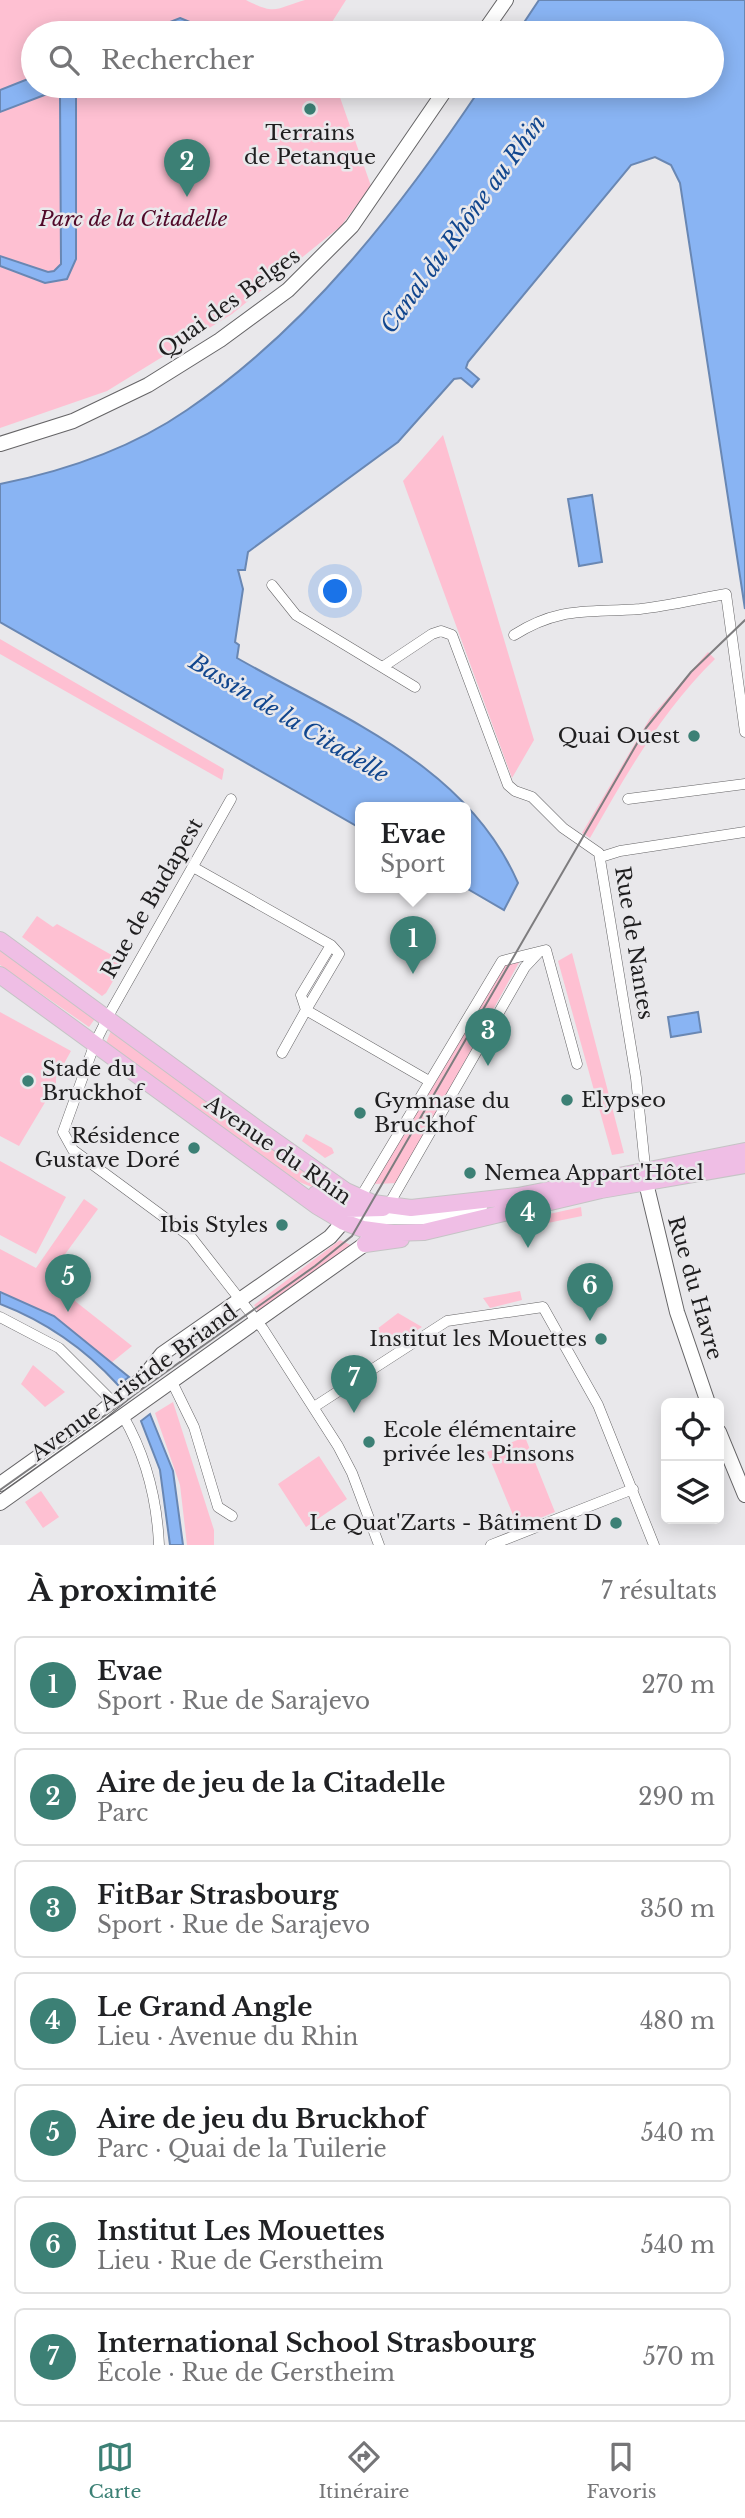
<!DOCTYPE html>
<html lang="fr">
<head>
<meta charset="utf-8">
<style>
  :root { --surface:#fff; --page:#f2f2f2; --text:#202124; --muted:#757577; --line:#e0e0e0; --accent:#3c8075 }
  body { margin:0; font-family:"Libre Baskerville",serif; background:var(--page); color:var(--text) }
  .controls { position:absolute; right:21px; bottom:21px; display:grid; overflow:hidden; border-radius:10px; box-shadow:0 4px 18px #0003 }
  .controls button { width:63px; height:63px; display:grid; place-items:center; padding:0; border:0; border-bottom:2px solid var(--line); background:var(--surface); color:var(--text); font:35px sans-serif }
  .you { position:absolute; left:336px; top:592px; width:24px; height:24px; margin:-18px; border:5px solid #fff; border-radius:50%; background:#1a73e8; box-shadow:0 0 0 10px #1a73e833 }
  .badge { display:grid; place-items:center; width:46px; height:46px; border-radius:50%; background:var(--accent); color:#fff; font-size:23px; font-weight:700 }
  .pin { position:absolute; translate:-50% -58px; filter:drop-shadow(0 2px 4px #0008) }
  .pin::after { content:''; position:absolute; top:37px; width:24px; height:21px; background:inherit; clip-path:polygon(0 0,100% 0,50% 100%) }
  .popup { position:absolute; left:355px; top:802px; width:116px; height:91px; box-sizing:border-box; display:grid; place-content:center; border-radius:10px; background:var(--surface); filter:drop-shadow(0 2px 5px #0005); font-size:23px; white-space:nowrap; color:var(--muted) }
  .popup b { font-size:26px; color:var(--text) }
  .popup::after { content:''; position:absolute; left:50%; top:100%; margin-left:-14px; border:14px solid transparent; border-top-color:var(--surface) }
  .list { margin:0; padding:0; list-style:none }
  h2 { display:flex; justify-content:space-between; align-items:center; height:91px; margin:0; padding:0 28px; font-size:30px }
  h2 small { font-size:23px; font-weight:400; color:var(--muted) }
  .list li { display:grid; grid-template-columns:46px 1fr auto; gap:21px; align-items:center; box-sizing:border-box; height:98px; margin:0 14px 14px; padding:0 14px; border:2px solid var(--line); border-radius:10px }
  .list b { display:block; font-size:26px; white-space:nowrap }
  .list p { margin:0; font-size:23px; white-space:nowrap; color:var(--muted) }
  .list em { font-size:23px; font-style:normal; color:var(--muted) }
  .icon { flex:none; width:38px; height:38px; fill:none; stroke:currentColor; stroke-width:2; stroke-linecap:round; stroke-linejoin:round }
  .map { position:relative; flex:none; width:745px; height:1545px; overflow:hidden }
  .search { position:absolute; background:var(--surface); box-shadow:0 4px 18px #0003; left:21px; right:21px; top:21px; height:77px; display:flex; align-items:center; gap:18px; box-sizing:border-box; padding:0 24px; border-radius:38px; color:var(--muted); font-size:26px }
  .sheet { height:875px; background:var(--surface) }
  nav { display:flex; justify-content:space-around; align-items:center; box-sizing:border-box; height:98px; border-top:2px solid var(--line); background:var(--surface); font-size:19px; color:var(--muted) }
  nav a { display:grid; justify-items:center; gap:4px }
  nav .on { color:var(--accent) }
  .map>svg:first-child { display:block }
  .green { fill:#fec0d2 }
  .water { fill:#89b4f3; stroke:#6987b3; stroke-width:2 }
  .lines { fill:none; stroke-linecap:round; stroke-linejoin:round }
  .minor-casing { stroke:#656466; stroke-width:11 }
  .secondary-casing { stroke:#656466; stroke-width:16 }
  .primary-casing { stroke:#c5c4c5; stroke-width:18 }
  .minor { stroke:#fff; stroke-width:10 }
  .secondary { stroke:#fff; stroke-width:14 }
  .primary { stroke:#efbee5; stroke-width:16 }
  .tram { stroke:#7e7d7f; stroke-width:2 }
  .poi-dot { fill:#3c8075; stroke:#e9e8eb; stroke-width:2.5 }
  .labels { text-anchor:middle; dominant-baseline:central; stroke-width:5; stroke-linejoin:round; paint-order:stroke }
  .poi-label { font-size:21px; fill:#1f1e1f; stroke:#e9e8eb; text-anchor:end }
  .park-label { font-size:21px; font-style:italic; fill:#510929; stroke:#e9e8eb }
  .street-label { font-size:21px; fill:#1f1e1f; stroke:#e9e8eb }
  .water-label { font-size:23px; font-style:italic; fill:#11468e; stroke:#e9e8eb }
</style>
</head>
<body>
<div class="map">
<svg width="745" height="1545" viewBox="0 0 745 1545">
  <rect width="100%" height="100%" fill="#e9e8eb"/>
  <path class="green" d="M0,0H246C277,16 276,8 305,0C317,0 334,0 346,0L325,33H33V86H336L371,186L341,226L232,314L107,391L0,428Z
    M443,435L534,740L512,778L403,481Z
    M0,639L224,769L222,780L0,654Z
    M708,652L715,659C662,711 627,773 590,838L582,833L650,718Z
    M37,916L53,927L57,924L124,962L106,993L102,996L22,937Z
    M0,945L97,1016L89,1027L0,965Z
    M572,953L624,1153L612,1155L558,961Z
    M522,957L398,1183L374,1184L502,964Z
    M0,1012L71,1051L56,1078V1084L19,1146L0,1136Z
    M111,1031L343,1196L347,1202L283,1175L105,1045Z
    M306,1134L332,1148L334,1153L325,1158L302,1141Z
    M0,1161L66,1197L36,1254L0,1235Z
    M84,1199L98,1209L47,1279L132,1346L111,1363L54,1316L0,1292V1249L36,1268Z
    M581,1207L582,1216L528,1227L527,1224L519,1226L517,1221Z
    M340,1240L353,1246L262,1317L254,1305Z
    M520,1291L522,1300L490,1308L483,1298Z
    M398,1313L422,1327L389,1347L377,1329Z
    M33,1365L65,1392L45,1407L21,1384Z
    M173,1402L214,1530V1545H187L180,1485L155,1413Z
    M525,1437L555,1512L518,1527L487,1452Z
    M319,1456L347,1499L306,1527L278,1484Z
    M41,1491L59,1517L43,1528L25,1502Z"/>
  <path class="water" d="M539,0H745V609L680,183L671,165L655,157L631,165L468,362L466,368L479,379L472,387L461,378L454,379L398,442L248,552L245,570H238L243,589L235,642L239,645L237,658C342,718 467,765 518,883L504,910L466,888V808H360V828L0,622V484C65,471 132,448 187,410C308,328 402,206 482,86H712V33H517Z
    M180,18L190,22L195,33H142Z
    M33,77V86H76V259L67,279L45,283L0,266V256L48,272L54,271L61,264L60,95L55,91L0,112V90Z
    M592,495L602,562L579,566L568,499Z
    M698,1012L701,1032L671,1037L668,1017Z
    M0,1292L54,1316L129,1377L118,1385C84,1348 47,1322 0,1304Z
    M150,1414L173,1471L183,1545H170L160,1470L141,1421Z"/>
  <g class="lines">
    <g class="minor-casing">
      <path id="minor" d="M272,585L296,615L415,687
        M514,635C560,606 588,613 640,609C668,606 697,599 726,594L745,732
        M384,666L432,634L441,631L452,635L508,785L515,791L532,797L563,828L599,853L636,1078L646,1176
        M231,799L111,1011L95,1043L63,1132L73,1150L191,1237L263,1329L338,1446L352,1473L379,1545
        M628,799L745,784
        M601,857L620,851L745,832
        M193,867L331,945L339,954L306,1010L301,995L331,945
        M282,1053L306,1010L429,1081
        M360,1198L502,961L546,950L577,1064
        M388,1206L525,967L539,952
        M0,1317L59,1348L113,1402
        M172,1382L194,1427L218,1507L232,1516
        M314,1407L447,1321L543,1307L598,1405L654,1545
        M123,1416C146,1456 157,1499 159,1545
        M491,1545L633,1489"/>
    </g>
    <g class="secondary-casing">
      <path id="secondary" d="M483,33L506,0
        M0,444L73,421L148,385L220,340L288,290L352,226L448,86
        M646,1183L677,1312L708,1403
        M344,1222L359,1217H427L480,1207
        M719,1432L745,1495
        M0,1484L100,1413L142,1379L162,1354L330,1237L349,1215
        M0,1503L365,1244L387,1207"/>
    </g>
    <g class="primary-casing">
      <path id="primary" d="M0,940L255,1127L346,1191L373,1203L411,1208L518,1196L745,1151
        M0,975L317,1206L344,1222L363,1229L393,1233L424,1232L601,1190L745,1165
        M316,1194L345,1209L383,1208
        M365,1244L401,1239"/>
    </g>
    <use href="#minor" class="minor"/>
    <use href="#secondary" class="secondary"/>
    <use href="#primary" class="primary"/>
    <path class="tram" d="M0,1490L315,1266L352,1236L646,728L691,672L745,620"/>
  </g>
  <g class="poi-dot">
    <circle cx="310" cy="109" r="7"/>
    <circle cx="694" cy="736" r="7"/>
    <circle cx="28" cy="1081" r="7"/>
    <circle cx="567" cy="1100" r="7"/>
    <circle cx="360" cy="1113" r="7"/>
    <circle cx="194" cy="1148" r="7"/>
    <circle cx="470" cy="1173" r="7"/>
    <circle cx="282" cy="1225" r="7"/>
    <circle cx="601" cy="1339" r="7"/>
    <circle cx="369" cy="1442" r="7"/>
    <circle cx="616" cy="1523" r="7"/>
  </g>
  <g class="labels">
    <g class="poi-label">
      <text x="310" y="133" text-anchor="middle">Terrains<tspan x="310" dy="24">de Petanque</tspan></text>
      <text x="680" y="736">Quai Ouest</text>
      <text x="42" y="1069" text-anchor="start">Stade du<tspan x="42" dy="24">Bruckhof</tspan></text>
      <text x="581" y="1100" text-anchor="start">Elypseo</text>
      <text x="374" y="1101" text-anchor="start">Gymnase du<tspan x="374" dy="24">Bruckhof</tspan></text>
      <text x="180" y="1136">Résidence<tspan x="180" dy="24">Gustave Doré</tspan></text>
      <text x="484" y="1173" text-anchor="start">Nemea Appart'Hôtel</text>
      <text x="268" y="1225">Ibis Styles</text>
      <text x="587" y="1339">Institut les Mouettes</text>
      <text x="383" y="1430" text-anchor="start">Ecole élémentaire<tspan x="383" dy="24">privée les Pinsons</tspan></text>
      <text x="602" y="1523">Le Quat'Zarts - Bâtiment D</text>
    </g>
    <g class="park-label">
      <text x="133" y="219">Parc de la Citadelle</text>
    </g>
    <g class="street-label">
      <text transform="translate(229 303) rotate(-36)">Quai des Belges</text>
      <text transform="translate(152 898) rotate(-60)">Rue de Budapest</text>
      <text transform="translate(634 943) rotate(81)">Rue de Nantes</text>
      <text transform="translate(278 1150) rotate(35)">Avenue du Rhin</text>
      <text transform="translate(695 1288) rotate(74)">Rue du Havre</text>
      <text transform="translate(134 1383) rotate(-36)">Avenue Aristide Briand</text>
    </g>
    <g class="water-label">
      <text transform="translate(463 224) rotate(-54)">Canal du Rhône au Rhin</text>
      <text transform="translate(289 718) rotate(31)">Bassin de la Citadelle</text>
    </g>
  </g>
</svg>
<div class="controls">
<button><svg class="icon" aria-label="locate" viewBox="0 0 24 24"><circle cx="12" cy="12" r="6"/><path d="M12 2v4M12 18v4M2 12h4M18 12h4"/></svg></button>
<button><svg class="icon" aria-label="layers" viewBox="0 0 24 24"><path d="M12 4l9 5-9 5-9-5zM3 14l9 5 9-5"/></svg></button>
</div>
<div class="you"></div>
<div class="pin badge" style="left:413px;top:974px">1</div>
<div class="popup"><b>Evae</b>Sport</div>
<div class="pin badge" style="left:187px;top:197px">2</div>
<div class="pin badge" style="left:488px;top:1066px">3</div>
<div class="pin badge" style="left:528px;top:1248px">4</div>
<div class="pin badge" style="left:68px;top:1312px">5</div>
<div class="pin badge" style="left:590px;top:1321px">6</div>
<div class="pin badge" style="left:354px;top:1413px">7</div>
<div class="search"><svg class="icon" aria-label="search" viewBox="0 0 24 24"><circle cx="10" cy="10" r="6"/><path d="M15 15l6 6"/></svg>Rechercher</div>
</div>
<section class="sheet">
<h2>À proximité<small>7 résultats</small></h2>
<ul class="list">
<li><span class="badge">1</span><div><b>Evae</b><p>Sport · Rue de Sarajevo</p></div><em>270 m</em></li>
<li><span class="badge">2</span><div><b>Aire de jeu de la Citadelle</b><p>Parc</p></div><em>290 m</em></li>
<li><span class="badge">3</span><div><b>FitBar Strasbourg</b><p>Sport · Rue de Sarajevo</p></div><em>350 m</em></li>
<li><span class="badge">4</span><div><b>Le Grand Angle</b><p>Lieu · Avenue du Rhin</p></div><em>480 m</em></li>
<li><span class="badge">5</span><div><b>Aire de jeu du Bruckhof</b><p>Parc · Quai de la Tuilerie</p></div><em>540 m</em></li>
<li><span class="badge">6</span><div><b>Institut Les Mouettes</b><p>Lieu · Rue de Gerstheim</p></div><em>540 m</em></li>
<li><span class="badge">7</span><div><b>International School Strasbourg</b><p>École · Rue de Gerstheim</p></div><em>570 m</em></li>
</ul>
</section>
<nav>
<a class="on"><svg class="icon" aria-label="map" viewBox="0 0 24 24"><path d="M3 6l6-2 6 2 6-2v14l-6 2-6-2-6 2zM9 4v14M15 6v14"/></svg>Carte</a>
<a><svg class="icon" aria-label="directions" viewBox="0 0 24 24"><path d="M12 3l9 9-9 9-9-9zM9 14v-3h6M13 9l2 2-2 2"/></svg>Itinéraire</a>
<a><svg class="icon" aria-label="saved" viewBox="0 0 24 24"><path d="M7 4h10v16l-5-4-5 4z"/></svg>Favoris</a>
</nav>
</body>
</html>
